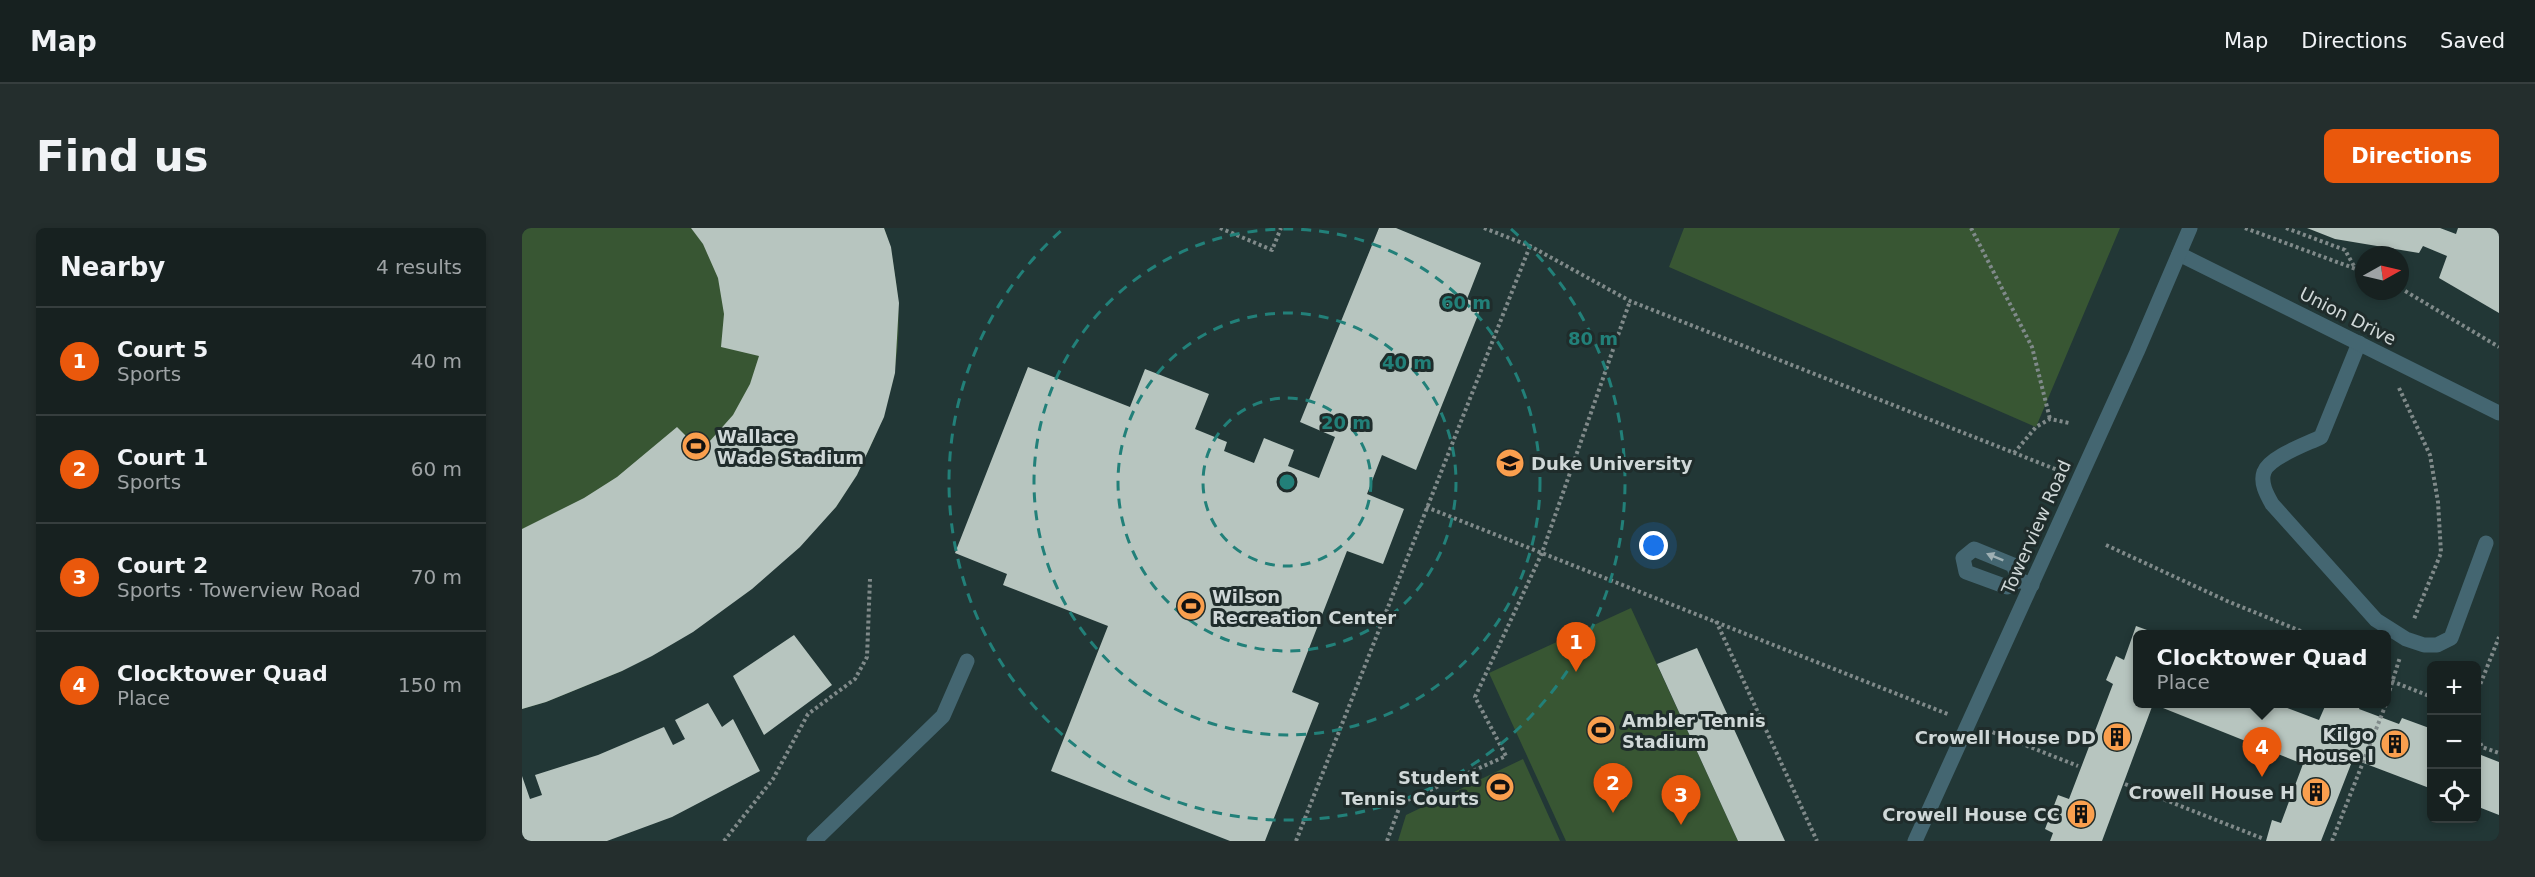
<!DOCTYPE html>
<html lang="en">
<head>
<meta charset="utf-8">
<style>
  :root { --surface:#172120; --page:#242e2d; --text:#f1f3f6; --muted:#9ea3a5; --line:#363e3e; --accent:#ea580c }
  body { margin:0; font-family:"DejaVu Sans",sans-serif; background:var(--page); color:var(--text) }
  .controls { position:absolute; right:18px; bottom:18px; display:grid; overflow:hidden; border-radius:9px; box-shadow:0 3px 9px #0003 }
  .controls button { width:54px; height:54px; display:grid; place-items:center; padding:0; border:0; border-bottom:2px solid var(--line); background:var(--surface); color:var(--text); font:30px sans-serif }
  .compass { position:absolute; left:1833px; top:18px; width:54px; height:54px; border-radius:50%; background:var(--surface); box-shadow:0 3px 9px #0003; rotate:82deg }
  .you { position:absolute; left:1132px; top:318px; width:21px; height:21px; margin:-15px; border:4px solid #fff; border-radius:50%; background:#1a73e8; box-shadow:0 0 0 9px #1a73e833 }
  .badge { display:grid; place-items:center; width:39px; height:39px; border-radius:50%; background:var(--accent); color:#fff; font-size:20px; font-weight:700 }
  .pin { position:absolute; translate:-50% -50px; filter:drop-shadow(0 2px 3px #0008) }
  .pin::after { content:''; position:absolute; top:32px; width:21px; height:18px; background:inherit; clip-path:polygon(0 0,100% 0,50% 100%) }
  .popup { position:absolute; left:1611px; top:402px; width:258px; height:78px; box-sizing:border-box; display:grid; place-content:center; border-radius:9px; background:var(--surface); filter:drop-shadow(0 2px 4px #0005); font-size:20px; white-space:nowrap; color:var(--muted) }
  .popup b { font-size:22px; color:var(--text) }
  .popup::after { content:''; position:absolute; left:50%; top:100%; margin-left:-12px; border:12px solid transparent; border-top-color:var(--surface) }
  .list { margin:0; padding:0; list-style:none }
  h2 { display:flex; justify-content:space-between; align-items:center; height:78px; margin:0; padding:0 24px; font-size:26px }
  h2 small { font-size:20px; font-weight:400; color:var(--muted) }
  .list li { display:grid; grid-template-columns:39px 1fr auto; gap:18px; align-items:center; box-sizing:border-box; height:108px; padding:0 24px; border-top:2px solid var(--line) }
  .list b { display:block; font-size:22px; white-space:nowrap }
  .list p { margin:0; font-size:20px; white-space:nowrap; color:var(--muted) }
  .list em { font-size:20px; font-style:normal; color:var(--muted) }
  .icon { flex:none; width:33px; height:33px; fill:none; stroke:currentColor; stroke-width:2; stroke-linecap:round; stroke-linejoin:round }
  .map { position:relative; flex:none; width:1977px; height:613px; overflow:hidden; border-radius:9px }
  header { display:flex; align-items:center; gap:36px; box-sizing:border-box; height:84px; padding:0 30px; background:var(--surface); border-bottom:2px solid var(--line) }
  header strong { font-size:28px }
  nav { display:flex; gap:33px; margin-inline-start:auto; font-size:21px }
  .intro { display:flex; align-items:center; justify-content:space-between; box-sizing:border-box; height:144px; padding:0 36px }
  h1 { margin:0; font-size:42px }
  .button { padding:15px 27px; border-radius:9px; background:var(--accent); color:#fff; font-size:21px; font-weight:700 }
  main { display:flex; gap:36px; padding:0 36px }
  aside { flex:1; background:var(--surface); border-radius:9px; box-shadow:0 3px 9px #0003 }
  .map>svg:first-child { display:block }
  .built { fill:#223736; fill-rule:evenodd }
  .green { fill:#385633 }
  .building { fill:#b7c5bf }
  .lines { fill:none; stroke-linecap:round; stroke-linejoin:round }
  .path { stroke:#808a8a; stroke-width:4; stroke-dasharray:3 3; stroke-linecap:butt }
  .service { stroke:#446671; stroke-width:15 }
  .minor { stroke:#446671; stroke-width:15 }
  .tertiary { stroke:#446671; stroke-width:15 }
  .oneway { fill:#9fb0b4 }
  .ring { fill:none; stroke:#228079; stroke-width:3; stroke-dasharray:10 8 }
  .labels { text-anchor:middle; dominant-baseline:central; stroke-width:6; stroke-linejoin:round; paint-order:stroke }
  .street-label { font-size:18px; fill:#d0d8d8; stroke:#1f2c2b }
  .poi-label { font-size:18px; font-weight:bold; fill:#d0d8d8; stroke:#1f2c2b; text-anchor:end }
  .centre { fill:#228079; stroke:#1f2c2b; stroke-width:3 }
  .ring-label { font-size:18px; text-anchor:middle; font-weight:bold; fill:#228079; stroke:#1f2c2b; stroke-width:6; stroke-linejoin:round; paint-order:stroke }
</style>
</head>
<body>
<header>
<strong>Map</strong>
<nav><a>Map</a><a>Directions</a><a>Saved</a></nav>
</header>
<div class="intro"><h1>Find us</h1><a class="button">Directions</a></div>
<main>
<aside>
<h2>Nearby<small>4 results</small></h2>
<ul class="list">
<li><span class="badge">1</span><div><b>Court 5</b><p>Sports</p></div><em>40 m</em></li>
<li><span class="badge">2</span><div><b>Court 1</b><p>Sports</p></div><em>60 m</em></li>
<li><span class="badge">3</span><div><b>Court 2</b><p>Sports · Towerview Road</p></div><em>70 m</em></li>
<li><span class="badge">4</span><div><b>Clocktower Quad</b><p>Place</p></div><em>150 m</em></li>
</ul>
</aside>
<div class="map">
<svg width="1977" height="613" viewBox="0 0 1977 613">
  <rect width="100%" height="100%" fill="#1f2c2b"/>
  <path class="built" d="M0,0H1977V613H0ZM1842,27H1878V63H1842ZM1616,406H1864V476H1616ZM1910,437H1954V590H1910Z"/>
  <path class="green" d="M0,0H362C369,18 371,35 374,54C385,139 361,209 314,279L100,443L24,474L0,481Z
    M1162,0H1598L1514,199L1147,39Z
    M1109,380L1216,613H1044L967,445Z
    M1001,531L1038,613H876L884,587Z"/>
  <path class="building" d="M169,0H362L369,19L377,75L373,145L362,189L335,247L314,279L278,319L230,361L171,404L130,428L100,443L24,474L0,481V301L62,270L95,249L155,199L179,223L211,187L228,156L237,128L199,119L202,86L196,50L181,16Z
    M857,0H874L959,35L945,71L960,77L894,242L860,227L845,266L882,281L861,336L825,323L770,464L797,475L743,613H708L529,543L586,398L481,357L485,346L433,325L506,139L608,179L623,141L687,166L673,201L705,214L702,223L732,235L742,210L772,222L766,238L797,250L813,209L778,194Z
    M1785,0H1918L1934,6L1936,0H1977V85L1917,50L1925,28L1901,18L1897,25L1813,11Z
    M1614,398L1636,406H1616V476H1631L1580,613H1528L1531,605L1523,601L1536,567L1547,571L1591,456L1584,452L1594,428L1602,432Z
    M272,407L310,457L242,507L211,448Z
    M1175,420L1263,613H1216L1135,436Z
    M186,475L200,499L211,491L238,543L150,589L85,613H0V548L8,571L20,567L13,547L76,527L142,499L151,517L163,511L153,492Z
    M1631,476H1755L1797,492L1804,476H1839L1837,481L1877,496L1880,490L1910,501V561L1831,531L1799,613H1744L1750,592L1759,595L1781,536Z
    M1954,525L1977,534V587L1954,578Z"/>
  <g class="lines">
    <path class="path" d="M698,0L750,22L759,0
      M962,0L1008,18L1108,73L1538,243
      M1449,0L1510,119L1528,191
      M1723,0L1842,44
      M1764,0L1823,22L1833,40
      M1878,60L1977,119
      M1877,160L1908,227L1916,274L1919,325L1892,391
      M1492,225L1514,199L1528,191L1547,195
      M904,279L1428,487
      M1584,317L1705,373L1786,406
      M1194,393L1295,613
      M1864,451L1910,469
      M1954,467L1977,409
      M1864,474L1878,429
      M1465,502L1556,538
      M1954,504L1960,519L1977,525
      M1603,556L1742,611
      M202,613L251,551L286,486L333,451L345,429L348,351
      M774,613L1008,18
      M865,613L879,575L984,528L953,469L1020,325L1108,73
      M1810,613L1864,476"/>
    <path class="service" d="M1837,115L1799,209C1785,216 1747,229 1742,244C1738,255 1745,267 1750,276L1854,392L1884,411L1902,417H1915L1929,410L1964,315
      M1441,330L1444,344L1485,359L1497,352L1510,357
      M1441,330L1452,321L1491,337L1497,352
      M292,613L421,488L445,433"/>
    <path class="minor" d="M1657,26L1977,185"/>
    <path class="tertiary" d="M1393,613L1615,124L1668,0"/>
  </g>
  <defs><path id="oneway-solid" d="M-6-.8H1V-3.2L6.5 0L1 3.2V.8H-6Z" transform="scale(1.5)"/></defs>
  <use class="oneway" href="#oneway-solid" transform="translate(1473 329) rotate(-158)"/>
  <g class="ring">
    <circle cx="765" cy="254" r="84"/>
    <circle cx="765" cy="254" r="169"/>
    <circle cx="765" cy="254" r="253"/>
    <path d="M989 1A338 338 0 1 1 541 1"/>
  </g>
  <defs>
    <g id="stadium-disc" transform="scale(1.5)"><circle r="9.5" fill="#fa9f4e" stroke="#1f2c2b"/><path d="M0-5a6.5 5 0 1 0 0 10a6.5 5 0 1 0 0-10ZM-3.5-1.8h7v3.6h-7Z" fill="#111"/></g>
    <g id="university-disc" transform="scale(1.5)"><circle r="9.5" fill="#fa9f4e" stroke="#1f2c2b"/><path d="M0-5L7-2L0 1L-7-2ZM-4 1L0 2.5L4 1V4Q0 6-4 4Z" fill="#111"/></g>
    <g id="building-disc" transform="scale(1.5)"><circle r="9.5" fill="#fa9f4e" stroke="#1f2c2b"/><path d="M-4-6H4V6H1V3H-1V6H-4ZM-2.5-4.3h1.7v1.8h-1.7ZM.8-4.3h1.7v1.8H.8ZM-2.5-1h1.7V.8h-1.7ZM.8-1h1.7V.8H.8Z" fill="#111"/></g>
  </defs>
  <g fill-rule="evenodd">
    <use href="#stadium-disc" x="174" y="218"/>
    <use href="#university-disc" x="988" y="235"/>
    <use href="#stadium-disc" x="669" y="378"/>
    <use href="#stadium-disc" x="1079" y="502"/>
    <use href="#building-disc" x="1595" y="509"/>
    <use href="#building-disc" x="1873" y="516"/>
    <use href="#stadium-disc" x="978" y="559"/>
    <use href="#building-disc" x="1794" y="564"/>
    <use href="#building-disc" x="1559" y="586"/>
  </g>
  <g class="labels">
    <g class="street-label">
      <text transform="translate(1826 88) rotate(27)">Union Drive</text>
      <text transform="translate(1514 299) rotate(-66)">Towerview Road</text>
    </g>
    <g class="poi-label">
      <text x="195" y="208" text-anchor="start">Wallace<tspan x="195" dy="21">Wade Stadium</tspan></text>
      <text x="1009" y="235" text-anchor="start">Duke University</text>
      <text x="690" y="368" text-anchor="start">Wilson<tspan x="690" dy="21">Recreation Center</tspan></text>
      <text x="1100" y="492" text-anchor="start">Ambler Tennis<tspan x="1100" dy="21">Stadium</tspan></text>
      <text x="1852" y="506">Kilgo<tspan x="1852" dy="21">House I</tspan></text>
      <text x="1574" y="509">Crowell House DD</text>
      <text x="957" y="549">Student<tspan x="957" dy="21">Tennis Courts</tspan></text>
      <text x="1773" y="564">Crowell House H</text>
      <text x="1538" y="586">Crowell House CC</text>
    </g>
  </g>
  <circle cx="765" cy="254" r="9" class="centre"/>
  <g class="ring-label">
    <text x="944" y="81">60 m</text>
    <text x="1071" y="117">80 m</text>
    <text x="885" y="141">40 m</text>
    <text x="824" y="201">20 m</text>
  </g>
</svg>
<div class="controls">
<button>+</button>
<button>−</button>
<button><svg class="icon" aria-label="locate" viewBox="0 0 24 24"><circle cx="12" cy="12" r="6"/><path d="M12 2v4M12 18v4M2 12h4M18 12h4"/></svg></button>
</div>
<svg class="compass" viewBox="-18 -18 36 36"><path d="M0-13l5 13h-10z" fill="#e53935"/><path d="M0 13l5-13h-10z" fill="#9ea3a5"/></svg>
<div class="you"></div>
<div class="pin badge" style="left:1054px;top:444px">1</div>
<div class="pin badge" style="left:1091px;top:585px">2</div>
<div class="pin badge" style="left:1159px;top:597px">3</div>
<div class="pin badge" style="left:1740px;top:549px">4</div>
<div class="popup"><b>Clocktower Quad</b>Place</div>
</div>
</main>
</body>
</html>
